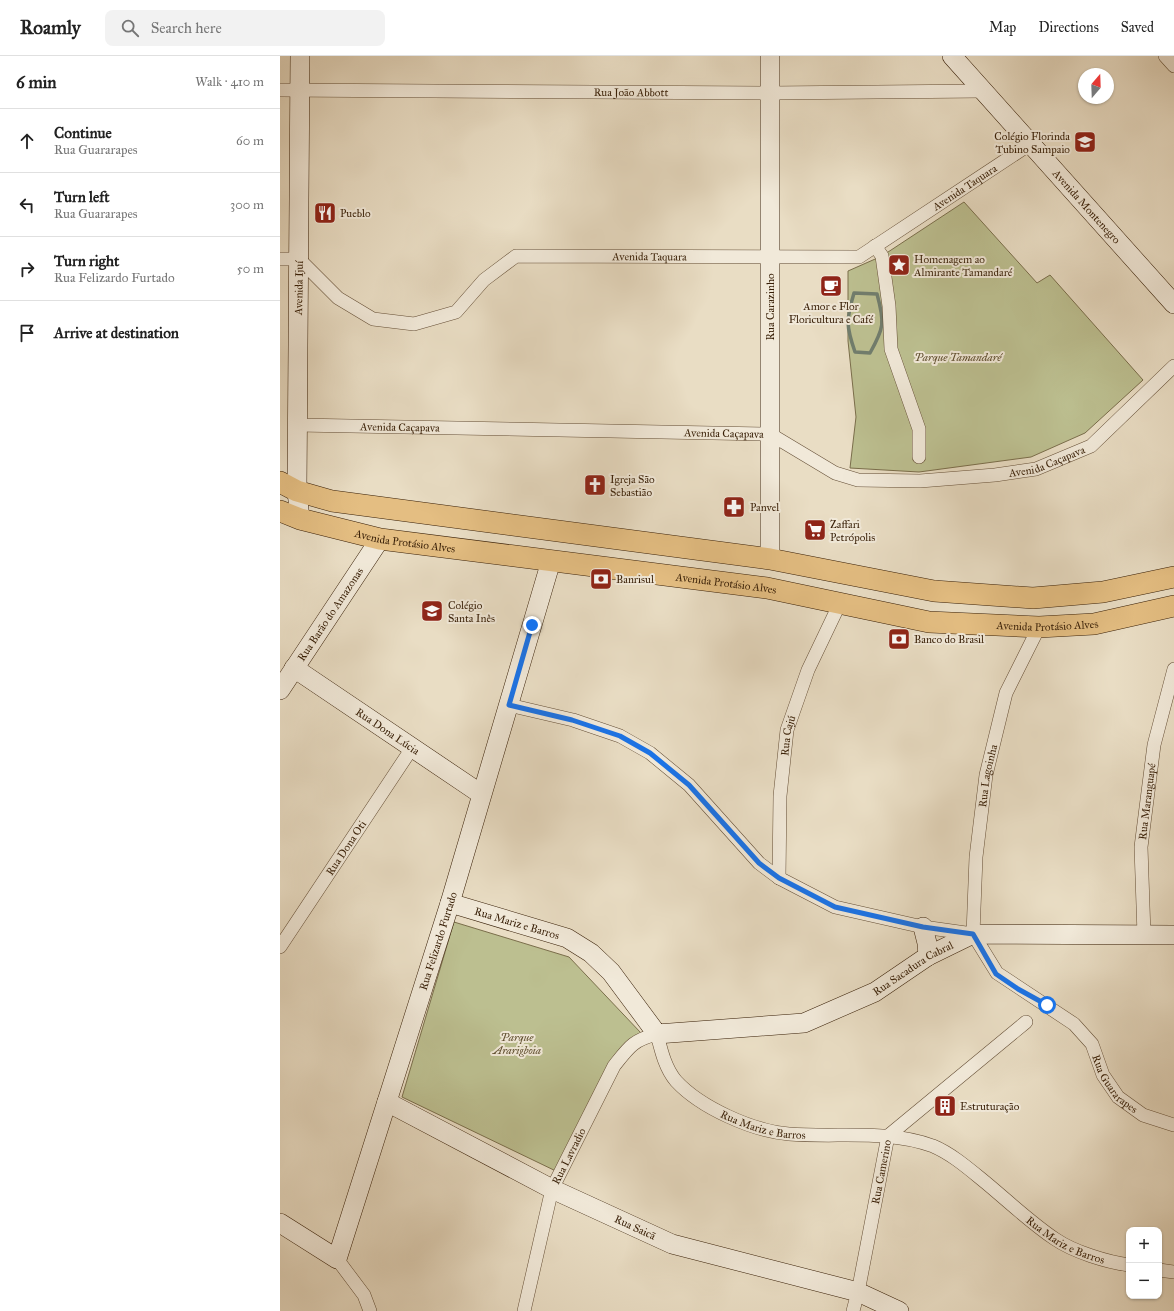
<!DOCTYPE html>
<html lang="en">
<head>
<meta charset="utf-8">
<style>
  :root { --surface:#fff; --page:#f2f2f2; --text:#222; --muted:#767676; --line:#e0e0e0 }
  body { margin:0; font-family:"IM FELL Great Primer",serif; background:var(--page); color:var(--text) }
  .controls { position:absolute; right:12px; bottom:12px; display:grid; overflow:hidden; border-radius:8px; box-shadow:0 1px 3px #0004 }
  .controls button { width:36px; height:36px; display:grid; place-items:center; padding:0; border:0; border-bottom:1px solid var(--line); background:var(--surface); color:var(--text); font:20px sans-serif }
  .compass { position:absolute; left:798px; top:12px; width:36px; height:36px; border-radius:50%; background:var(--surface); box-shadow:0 1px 3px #0004; rotate:19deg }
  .stop { position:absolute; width:12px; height:12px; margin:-9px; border:3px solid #1a73e8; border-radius:50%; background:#fff }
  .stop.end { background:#1a73e8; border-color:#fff; box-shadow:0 1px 4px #0008 }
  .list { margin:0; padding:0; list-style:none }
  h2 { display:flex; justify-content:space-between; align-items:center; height:52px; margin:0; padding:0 16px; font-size:17px }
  h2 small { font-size:13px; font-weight:400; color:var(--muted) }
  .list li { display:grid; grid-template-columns:26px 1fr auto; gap:12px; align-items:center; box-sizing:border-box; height:64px; padding:0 16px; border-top:1px solid var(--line) }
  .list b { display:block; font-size:15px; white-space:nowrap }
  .list p { margin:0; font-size:13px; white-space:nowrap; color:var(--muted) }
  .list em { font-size:13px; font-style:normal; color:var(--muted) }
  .icon { flex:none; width:22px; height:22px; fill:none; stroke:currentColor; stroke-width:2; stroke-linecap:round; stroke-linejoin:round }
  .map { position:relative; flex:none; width:894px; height:1255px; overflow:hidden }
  header { display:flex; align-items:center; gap:24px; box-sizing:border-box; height:56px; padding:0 20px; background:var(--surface); border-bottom:1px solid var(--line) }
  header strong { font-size:19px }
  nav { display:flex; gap:22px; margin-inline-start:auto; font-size:14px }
  .search { width:280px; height:36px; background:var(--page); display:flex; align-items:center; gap:10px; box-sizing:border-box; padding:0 14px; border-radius:8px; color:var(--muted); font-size:15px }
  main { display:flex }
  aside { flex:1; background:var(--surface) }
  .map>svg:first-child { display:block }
  .green { fill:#bcbf90; stroke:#7a6e4b }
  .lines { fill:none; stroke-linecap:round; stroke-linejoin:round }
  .stream { stroke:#717d6d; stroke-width:3.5 }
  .street-casing { stroke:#644e36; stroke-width:14 }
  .secondary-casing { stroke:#371e06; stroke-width:20 }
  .primary-casing { stroke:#371e06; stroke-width:22 }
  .street { stroke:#f1e9d9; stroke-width:13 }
  .secondary { stroke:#f1e9d9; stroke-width:19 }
  .primary { stroke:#e4be82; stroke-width:21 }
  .route { stroke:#1a73e8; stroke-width:5 }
  .labels { text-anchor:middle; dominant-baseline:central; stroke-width:4; stroke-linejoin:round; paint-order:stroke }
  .street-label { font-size:11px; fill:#371e06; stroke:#f1e9d9 }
  .poi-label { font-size:11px; fill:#371e06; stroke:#f1e9d9; text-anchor:start }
  .park-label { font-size:11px; font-style:italic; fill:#5f4e2f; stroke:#f1e9d9 }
</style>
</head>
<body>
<header>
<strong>Roamly</strong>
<div class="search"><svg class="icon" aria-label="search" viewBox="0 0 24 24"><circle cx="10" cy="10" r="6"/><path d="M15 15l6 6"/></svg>Search here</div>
<nav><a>Map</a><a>Directions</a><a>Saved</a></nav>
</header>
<main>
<aside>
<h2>6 min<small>Walk · 410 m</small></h2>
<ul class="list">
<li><svg class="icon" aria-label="ahead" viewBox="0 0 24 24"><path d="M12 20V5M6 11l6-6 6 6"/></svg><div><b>Continue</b><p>Rua Guararapes</p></div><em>60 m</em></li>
<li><svg class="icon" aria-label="left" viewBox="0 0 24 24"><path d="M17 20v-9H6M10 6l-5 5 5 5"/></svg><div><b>Turn left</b><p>Rua Guararapes</p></div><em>300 m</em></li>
<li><svg class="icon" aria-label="right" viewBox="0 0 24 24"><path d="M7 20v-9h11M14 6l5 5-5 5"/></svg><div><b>Turn right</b><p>Rua Felizardo Furtado</p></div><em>50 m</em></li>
<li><svg class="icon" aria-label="arrive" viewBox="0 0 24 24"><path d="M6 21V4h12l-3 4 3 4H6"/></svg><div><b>Arrive at destination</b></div></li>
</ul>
</aside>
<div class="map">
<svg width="894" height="1255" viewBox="0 0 894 1255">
  <rect width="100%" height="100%" fill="#e9ddc4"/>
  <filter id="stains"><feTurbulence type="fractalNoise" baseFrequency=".005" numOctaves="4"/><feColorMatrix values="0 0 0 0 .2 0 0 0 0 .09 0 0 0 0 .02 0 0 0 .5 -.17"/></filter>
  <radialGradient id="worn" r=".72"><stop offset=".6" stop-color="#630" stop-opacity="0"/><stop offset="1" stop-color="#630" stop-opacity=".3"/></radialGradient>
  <path class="green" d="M684,146L757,227L770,219L863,324L805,377L751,401L639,416L570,412L576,361L568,285V215L602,200Z
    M174,866L289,901L361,977L340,995L280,1117L122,1041Z"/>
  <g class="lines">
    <path class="stream" d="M574,237L597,238C605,267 604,272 590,297L575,296C566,270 566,264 574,237Z"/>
    <g class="street-casing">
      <g id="street">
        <path d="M885,0L894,10"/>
        <path id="s1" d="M0,34L490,37L702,35"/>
        <path d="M595,190L602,200L609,250L611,293L639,373V401"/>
        <path id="s2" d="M0,203H19L58,242L93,263L134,268L176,256L204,224L236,200L579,201L750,88"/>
        <path id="s3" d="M18,369L490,378L555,417L578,424L640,425L715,419L756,413L811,390L894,310"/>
        <path d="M229,649L293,664L340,680L370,697L409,729L479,807L499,822L555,851L643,871L693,878"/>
        <path id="s4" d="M499,822L500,740L507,674L528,614L560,547"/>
        <path id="s5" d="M693,878L696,801L706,719L726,637L759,571"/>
        <path id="s6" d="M693,878L717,917L794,968L812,988L823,1019L838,1041L863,1059L894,1069"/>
        <path id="s7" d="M864,879L861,791L874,689L894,613"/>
        <path id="s8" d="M0,891L132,692"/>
        <path d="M57,1203L84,1239L90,1255"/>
        <path d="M879,1214L894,1216"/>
        <path id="s9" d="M244,1255L272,1133L334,1010C349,991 353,984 377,978C381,994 385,1012 396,1025C421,1052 473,1075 509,1078C557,1082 607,1073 653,1090C672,1098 689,1113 705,1126C728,1145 751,1167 775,1183C794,1196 827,1206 849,1209"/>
        <path id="s10" d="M573,1255L578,1236L608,1080L746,966"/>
      </g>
    </g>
    <g class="secondary-casing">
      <g id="secondary">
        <path d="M20,0L17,435L20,463"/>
        <path id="s11" d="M672,0L894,248"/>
        <path d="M490,503V0"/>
        <path id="s12" d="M14,612L201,738"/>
        <path id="s13" d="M0,634L100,483"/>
        <path id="s14" d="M170,847L287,882L311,897L331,916L377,978L524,967L595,936L648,900L693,878L894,879"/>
        <path d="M643,871L647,887L648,900"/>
        <path id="s15" d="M107,1046L272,1133L392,1188L578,1236L619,1255"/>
        <path id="s16" d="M0,1167L57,1203L170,847L271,505"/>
      </g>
    </g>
    <g class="primary-casing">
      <g id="primary">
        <path d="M0,426L17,435L52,445L490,503L654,535L753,542L823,536L894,521"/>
        <path id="s17" d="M0,455L20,463L100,483L487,532L649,566L759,571L814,568L894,550"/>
      </g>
    </g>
    <use href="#street" class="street"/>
    <use href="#secondary" class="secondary"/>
    <use href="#primary" class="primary"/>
  </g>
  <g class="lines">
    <path class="route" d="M252,569L229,649L292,664L340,680L370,697L409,729L479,807L499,822L555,851L643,871L693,878L716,918L738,933L767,949"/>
  </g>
  <defs>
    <g id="school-square" transform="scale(1.15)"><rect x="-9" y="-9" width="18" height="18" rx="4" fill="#8f2418" stroke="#f1e9d9"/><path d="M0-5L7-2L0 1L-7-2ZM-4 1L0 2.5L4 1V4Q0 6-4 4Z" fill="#fff"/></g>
    <g id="restaurant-square" transform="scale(1.15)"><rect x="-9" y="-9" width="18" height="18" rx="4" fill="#8f2418" stroke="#f1e9d9"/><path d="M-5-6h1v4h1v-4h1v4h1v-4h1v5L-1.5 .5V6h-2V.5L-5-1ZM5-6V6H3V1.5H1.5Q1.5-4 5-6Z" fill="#fff"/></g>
    <g id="sight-square" transform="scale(1.15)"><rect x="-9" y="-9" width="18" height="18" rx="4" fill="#8f2418" stroke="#f1e9d9"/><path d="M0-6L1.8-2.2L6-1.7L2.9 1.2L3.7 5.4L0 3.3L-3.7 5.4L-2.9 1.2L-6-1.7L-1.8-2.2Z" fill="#fff"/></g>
    <g id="cafe-square" transform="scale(1.15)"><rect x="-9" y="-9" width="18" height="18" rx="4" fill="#8f2418" stroke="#f1e9d9"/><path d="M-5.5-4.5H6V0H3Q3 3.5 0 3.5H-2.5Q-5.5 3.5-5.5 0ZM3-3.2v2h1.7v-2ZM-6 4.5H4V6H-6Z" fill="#fff"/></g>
    <g id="church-square" transform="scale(1.15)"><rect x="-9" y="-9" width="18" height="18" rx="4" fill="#8f2418" stroke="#f1e9d9"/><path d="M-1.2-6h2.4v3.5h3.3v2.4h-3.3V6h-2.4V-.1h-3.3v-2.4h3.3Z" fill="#fff"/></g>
    <g id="pharmacy-square" transform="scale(1.15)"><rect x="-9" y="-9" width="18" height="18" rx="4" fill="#8f2418" stroke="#f1e9d9"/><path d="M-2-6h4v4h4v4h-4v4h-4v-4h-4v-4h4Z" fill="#fff"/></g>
    <g id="supermarket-square" transform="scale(1.15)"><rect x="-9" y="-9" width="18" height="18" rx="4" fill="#8f2418" stroke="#f1e9d9"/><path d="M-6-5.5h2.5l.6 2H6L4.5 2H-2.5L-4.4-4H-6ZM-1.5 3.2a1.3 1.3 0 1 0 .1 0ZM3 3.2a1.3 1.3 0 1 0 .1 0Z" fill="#fff"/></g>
    <g id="bank-square" transform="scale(1.15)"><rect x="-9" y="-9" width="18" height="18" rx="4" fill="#8f2418" stroke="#f1e9d9"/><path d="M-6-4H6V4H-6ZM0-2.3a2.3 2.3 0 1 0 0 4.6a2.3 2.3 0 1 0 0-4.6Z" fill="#fff"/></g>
    <g id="building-square" transform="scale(1.15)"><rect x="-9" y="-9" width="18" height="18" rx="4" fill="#8f2418" stroke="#f1e9d9"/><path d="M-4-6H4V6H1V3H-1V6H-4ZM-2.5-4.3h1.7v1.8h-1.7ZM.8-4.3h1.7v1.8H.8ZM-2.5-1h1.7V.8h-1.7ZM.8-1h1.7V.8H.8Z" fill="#fff"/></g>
  </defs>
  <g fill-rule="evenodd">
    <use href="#school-square" x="805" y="86"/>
    <use href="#restaurant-square" x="45" y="157"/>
    <use href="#sight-square" x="619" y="209"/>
    <use href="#cafe-square" x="551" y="230"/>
    <use href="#church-square" x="315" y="429"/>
    <use href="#pharmacy-square" x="454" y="451"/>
    <use href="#supermarket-square" x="535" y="474"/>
    <use href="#bank-square" x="321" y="523"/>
    <use href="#school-square" x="152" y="555"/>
    <use href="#bank-square" x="619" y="583"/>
    <use href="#building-square" x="665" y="1050"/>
  </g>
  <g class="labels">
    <g class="street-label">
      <text stroke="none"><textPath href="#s1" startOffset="351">Rua João Abbott</textPath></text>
      <text stroke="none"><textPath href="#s2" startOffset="752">Avenida Taquara</textPath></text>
      <text stroke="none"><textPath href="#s11" startOffset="202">Avenida Montenegro</textPath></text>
      <text stroke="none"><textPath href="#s2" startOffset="416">Avenida Taquara</textPath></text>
      <text transform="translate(19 232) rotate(-89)">Avenida Ijuí</text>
      <text transform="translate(490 251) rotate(-90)">Rua Carazinho</text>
      <text stroke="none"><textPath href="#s3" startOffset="102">Avenida Caçapava</textPath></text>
      <text stroke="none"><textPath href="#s3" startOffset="426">Avenida Caçapava</textPath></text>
      <text stroke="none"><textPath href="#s3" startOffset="763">Avenida Caçapava</textPath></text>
      <text stroke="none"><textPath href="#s17" startOffset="129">Avenida Protásio Alves</textPath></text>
      <text stroke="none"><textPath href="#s17" startOffset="453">Avenida Protásio Alves</textPath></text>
      <text stroke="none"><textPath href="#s13" startOffset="91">Rua Barão do Amazonas</textPath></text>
      <text stroke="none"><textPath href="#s17" startOffset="778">Avenida Protásio Alves</textPath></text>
      <text stroke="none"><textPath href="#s12" startOffset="113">Rua Dona Lúcia</textPath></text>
      <text stroke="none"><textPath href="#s4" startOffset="143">Rua Cajú</textPath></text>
      <text stroke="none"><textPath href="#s5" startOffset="159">Rua Lagoinha</textPath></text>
      <text stroke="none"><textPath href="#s7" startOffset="134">Rua Maranguapé</textPath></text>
      <text stroke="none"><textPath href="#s8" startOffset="119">Rua Dona Oti</textPath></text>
      <text stroke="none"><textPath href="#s14" startOffset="70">Rua Mariz e Barros</textPath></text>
      <text stroke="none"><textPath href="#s16" startOffset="401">Rua Felizardo Furtado</textPath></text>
      <text stroke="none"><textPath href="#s14" startOffset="525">Rua Sacadura Cabral</textPath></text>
      <text stroke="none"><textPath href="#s6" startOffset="212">Rua Guararapes</textPath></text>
      <text stroke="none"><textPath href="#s9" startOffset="469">Rua Mariz e Barros</textPath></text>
      <text stroke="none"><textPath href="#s9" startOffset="162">Rua Lavradio</textPath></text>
      <text stroke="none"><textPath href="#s10" startOffset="142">Rua Camerino</textPath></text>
      <text stroke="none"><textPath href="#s15" startOffset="278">Rua Saicã</textPath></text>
      <text stroke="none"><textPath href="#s9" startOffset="805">Rua Mariz e Barros</textPath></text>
    </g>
    <g class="poi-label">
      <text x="790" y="80" text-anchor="end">Colégio Florinda<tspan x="790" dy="13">Tubino Sampaio</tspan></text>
      <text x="60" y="157">Pueblo</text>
      <text x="634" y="203">Homenagem ao<tspan x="634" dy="13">Almirante Tamandaré</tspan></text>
      <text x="551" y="250" text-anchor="middle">Amor e Flor<tspan x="551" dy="13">Floricultura e Café</tspan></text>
      <text x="330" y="423">Igreja São<tspan x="330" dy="13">Sebastião</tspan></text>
      <text x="470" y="451">Panvel</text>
      <text x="550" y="468">Zaffari<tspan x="550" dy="13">Petrópolis</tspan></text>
      <text x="336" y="523">Banrisul</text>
      <text x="168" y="549">Colégio<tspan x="168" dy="13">Santa Inês</tspan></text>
      <text x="634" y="583">Banco do Brasil</text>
      <text x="680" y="1050">Estruturação</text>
    </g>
    <g class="park-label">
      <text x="678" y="301">Parque Tamandaré</text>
      <text x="237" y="981">Parque<tspan x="237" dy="13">Ararigboia</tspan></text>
    </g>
  </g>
  <rect width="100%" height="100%" filter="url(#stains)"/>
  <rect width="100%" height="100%" fill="url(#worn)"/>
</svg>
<div class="controls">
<button>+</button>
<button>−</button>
</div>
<svg class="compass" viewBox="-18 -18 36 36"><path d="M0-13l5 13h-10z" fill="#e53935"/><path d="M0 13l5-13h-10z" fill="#767676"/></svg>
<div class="stop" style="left:767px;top:949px"></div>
<div class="stop end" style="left:252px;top:569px"></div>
</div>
</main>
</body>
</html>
